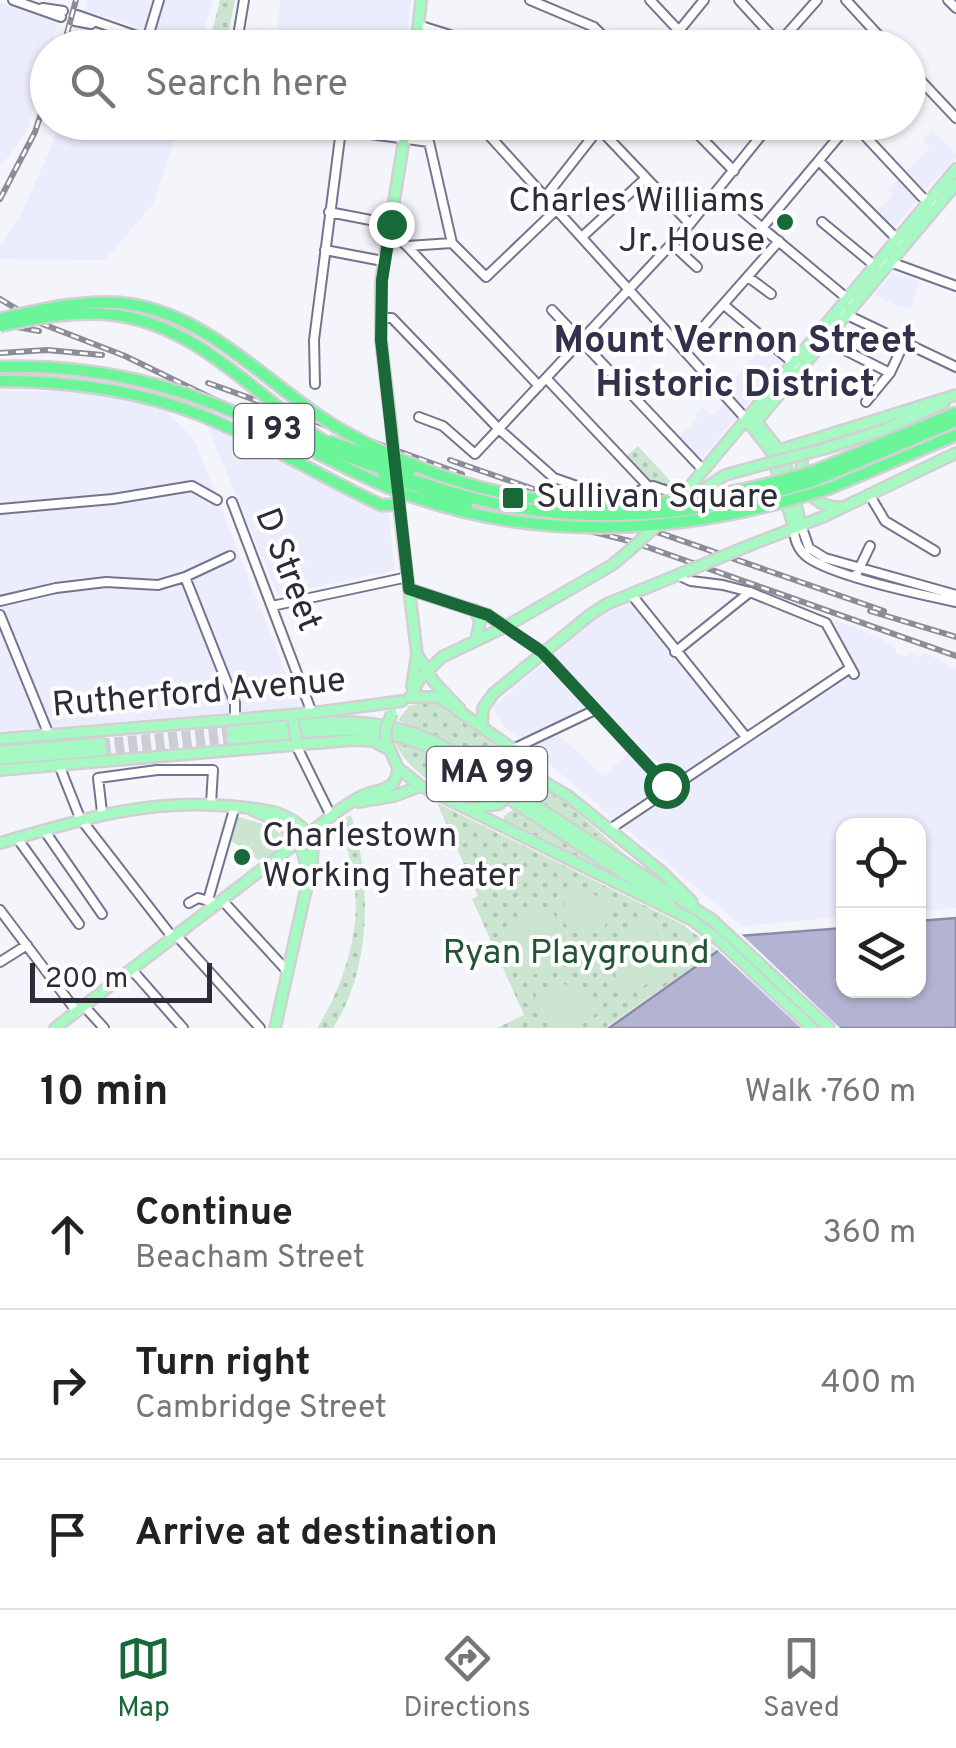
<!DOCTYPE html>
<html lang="en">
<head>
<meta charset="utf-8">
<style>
  :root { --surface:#fff; --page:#f2f2f2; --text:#222; --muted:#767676; --line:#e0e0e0; --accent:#196838 }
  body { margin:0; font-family:Overpass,sans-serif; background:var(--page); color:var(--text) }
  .controls { position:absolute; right:30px; bottom:30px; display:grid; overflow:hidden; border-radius:20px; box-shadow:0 2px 8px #0004 }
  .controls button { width:90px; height:90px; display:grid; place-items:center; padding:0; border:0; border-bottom:2px solid var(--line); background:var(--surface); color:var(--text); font:50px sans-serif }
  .scale { position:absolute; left:30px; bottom:25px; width:182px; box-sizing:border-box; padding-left:10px; border:5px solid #2d2d3a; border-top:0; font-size:28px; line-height:35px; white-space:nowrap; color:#2d2d3a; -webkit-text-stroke:8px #fff; paint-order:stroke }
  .stop { position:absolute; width:30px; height:30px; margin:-22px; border:8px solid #196838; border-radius:50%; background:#fff }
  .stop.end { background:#196838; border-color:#fff; box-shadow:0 2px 10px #0008 }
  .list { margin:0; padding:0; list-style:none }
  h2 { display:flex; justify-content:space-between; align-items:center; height:130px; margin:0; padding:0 40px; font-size:42px }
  h2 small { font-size:32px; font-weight:400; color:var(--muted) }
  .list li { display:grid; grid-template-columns:65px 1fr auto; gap:30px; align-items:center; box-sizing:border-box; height:150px; padding:0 40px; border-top:2px solid var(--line) }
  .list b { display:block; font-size:38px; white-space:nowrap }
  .list p { margin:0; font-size:32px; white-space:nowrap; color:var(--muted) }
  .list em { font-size:32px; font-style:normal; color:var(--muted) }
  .icon { flex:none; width:55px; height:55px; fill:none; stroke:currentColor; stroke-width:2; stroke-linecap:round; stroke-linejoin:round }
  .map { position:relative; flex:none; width:956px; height:1028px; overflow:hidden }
  .search { position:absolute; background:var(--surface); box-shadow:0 2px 8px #0004; left:30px; right:30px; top:30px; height:110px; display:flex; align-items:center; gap:25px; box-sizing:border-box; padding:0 35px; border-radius:55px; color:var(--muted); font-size:38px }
  .sheet { height:580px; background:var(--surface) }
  nav { display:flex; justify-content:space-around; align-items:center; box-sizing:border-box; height:140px; border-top:2px solid var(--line); background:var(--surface); font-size:28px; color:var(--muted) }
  nav a { display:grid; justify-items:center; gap:5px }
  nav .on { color:var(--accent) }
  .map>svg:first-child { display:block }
  .built { fill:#ebecfc }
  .grass { fill:url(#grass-dots) }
  .garden { fill:#cbe5d1 }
  .water { fill:#b3b3d3; stroke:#8b8ba5; stroke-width:2.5 }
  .pier { fill:#f4f4fb }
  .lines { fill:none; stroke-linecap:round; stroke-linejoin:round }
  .major-tunnel { stroke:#ccccd4; stroke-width:9; stroke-dasharray:9 4.5; stroke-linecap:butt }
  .minor-casing { stroke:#747491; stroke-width:12 }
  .major-casing { stroke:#d1d1d4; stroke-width:14 }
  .highway-casing { stroke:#d1d1d4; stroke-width:15 }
  .minor { stroke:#fff; stroke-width:8 }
  .major { stroke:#a6f9c2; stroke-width:9 }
  .highway { stroke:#6af599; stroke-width:10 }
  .rail-casing { stroke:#8c8c96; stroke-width:6 }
  .rail { stroke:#fff; stroke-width:2.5; stroke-dasharray:8; stroke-linecap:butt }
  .major-bridge-casing { stroke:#d1d1d4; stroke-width:14; stroke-linecap:butt }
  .highway-bridge-casing { stroke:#d1d1d4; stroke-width:15; stroke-linecap:butt }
  .major-bridge { stroke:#a6f9c2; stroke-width:9 }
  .highway-bridge { stroke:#6af599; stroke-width:10 }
  .route { stroke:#196838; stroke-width:12 }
  .poi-dot { fill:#196838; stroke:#fff; stroke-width:4 }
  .labels { text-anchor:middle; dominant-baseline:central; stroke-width:8; stroke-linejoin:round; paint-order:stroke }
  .shield { fill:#fff; stroke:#6c6c75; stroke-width:2.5 }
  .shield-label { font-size:32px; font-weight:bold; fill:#2d2d3a }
  .poi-label { font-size:35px; fill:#2d2d3a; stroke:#fff; text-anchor:start }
  .street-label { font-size:35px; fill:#2d2d3a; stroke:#fff }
  .park-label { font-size:35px; fill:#245433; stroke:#fff }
  .neighbourhood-label { font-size:38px; font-weight:bold; fill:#32314b; stroke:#fff }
</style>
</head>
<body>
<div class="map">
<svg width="956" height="1028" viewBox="0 0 956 1028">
  <defs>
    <pattern id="grass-dots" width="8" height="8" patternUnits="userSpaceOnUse" patternTransform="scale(2.5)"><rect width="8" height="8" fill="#cbe5d1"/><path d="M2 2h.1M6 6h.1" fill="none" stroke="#afc5b4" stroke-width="1.8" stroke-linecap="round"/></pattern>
  </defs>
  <rect width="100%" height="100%" fill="#f4f4fb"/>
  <path class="built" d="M88,0H157L149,29L85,11Z
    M165,0H213L200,43L156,30Z
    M281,0H411L405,47H274Z
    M0,3L58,20L51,47L48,48L47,59L27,131L0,167Z
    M81,29L148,47H76Z
    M58,123H180L153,204L105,260L0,259V245L21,214L53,143Z
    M933,130L956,154V158L925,190L906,171L930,148L923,140Z
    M898,179L917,200L894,228L876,211L893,195L888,189Z
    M893,273L920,281L911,308L900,307L874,294Z
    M765,344L784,360L744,408L726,389Z
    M0,391H64L128,397L167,412L194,439L299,707L0,731Z
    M724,404L736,418L700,460L679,437L698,418L695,413L702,407L711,416Z
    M205,421L388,510L395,570L278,595Z
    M633,603L750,744L858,672L852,665L831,619L877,636L896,648L895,653L906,657L909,652L920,658L924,652L956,669V908L919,911L918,826H844L843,917L742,926L529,747L558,734L603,776L630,752L663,786L674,779L559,666L555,655L600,615Z
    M541,666L547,668L588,710L527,739L516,736L505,727L493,707Z"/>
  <path class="grass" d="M220,0H235L226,46L207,47C213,30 216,16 220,0Z
    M638,446L675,486L673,488L648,480L627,456Z
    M430,701C447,705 498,745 507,759C511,767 510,774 509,783L442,739L398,720L409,706Z
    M394,739L433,754L499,797C468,815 403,771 394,739Z
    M528,779L544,784L626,855L672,888L525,793Z
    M437,803L680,923L717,950L605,1028H497L524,1015L472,899L478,896Z
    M516,808L643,891L504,823V816Z
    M351,815C372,881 372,968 333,1028H317C341,991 360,935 355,891C352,867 346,843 341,820Z"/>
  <path class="garden" d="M235,816L268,825L287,838L284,843L261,862L229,839Z
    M580,887L608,902C618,938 571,948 559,912L574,889Z
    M547,907C577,936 568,974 524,976L503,933L505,927Z
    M643,915L678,964L672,972L623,996C607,965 614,935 643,915Z
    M562,983L580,990L596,1014L566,1028H552L535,994Z"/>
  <path class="water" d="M956,918V1028H609L739,936L843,928L844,991H918L919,921Z"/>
  <path class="pier" d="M738,931L840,1028H801L715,948Z"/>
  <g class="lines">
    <path class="major-tunnel" d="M101,743L231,731
      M102,751L232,739"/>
    <g class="minor-casing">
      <path id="minor" d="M13,0L61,17
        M530,0L594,27L615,48
        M650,0L695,48
        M739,0L783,48
        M846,0L890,48
        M948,0L956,8
        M43,8L63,11
        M77,15L171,48
        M75,21L91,24
        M418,25L492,48
        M147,40L159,0
        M779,43L817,0
        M236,48L244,0
        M665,48L704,0
        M908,67L956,118
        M477,122L746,419
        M593,122L690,224
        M686,122L734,171
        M852,122L922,197L937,205
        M275,125L340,133
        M341,130L429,142L452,243L486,277L557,209
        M819,161L904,246
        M718,191L849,300
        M546,196L604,122
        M329,212L391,224
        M822,222L874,265L890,262L956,286
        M763,227L851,122
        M388,235L398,238L407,246L539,386
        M583,236L646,178
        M672,244L697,267
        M407,246L452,243
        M325,250L383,261
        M748,277L771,294
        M724,305L797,366
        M552,310L703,470
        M843,313L956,367
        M381,318H392L499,429L554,478L611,498L623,497L653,486L682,496
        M825,340L890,373
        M682,347L705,325L779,241
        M546,378L663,502
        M315,384L314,340L342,122
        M866,402L890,373L904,343
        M419,417L443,426L475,454L690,224L772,122
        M869,494L885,521L935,551
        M232,502L312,713
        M0,509L113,499L192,486L217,500
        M801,525L809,548L825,558L956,595
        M794,528C794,538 797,548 806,556C830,576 922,595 956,602
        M857,573L870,546
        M678,575L691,581L723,585L750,592L826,623L854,674
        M185,577L235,703V719
        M631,594L746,737
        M0,601L56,588L106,582L158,585L185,577L230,556
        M272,606L408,577
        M0,615L49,735
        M505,627L543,652L670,790
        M675,652L750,592
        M296,745L331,816
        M513,749L595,710
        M59,765L80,818L173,938
        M102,812L98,778L157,770H213L211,804
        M610,829L849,669
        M44,830L102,914
        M17,838L79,924
        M208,900L235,806
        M222,900L288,972
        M189,903L198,898L212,902
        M0,910L77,1012
        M176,935L260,1028
        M0,962L27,945
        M132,970L183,1028
        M84,1006L104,1028"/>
    </g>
    <g class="major-casing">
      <path id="major" d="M416,48L421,0
        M755,420L783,455L801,525
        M748,422L771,451L794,528
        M391,424L381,340V280L407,122
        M750,425L757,421L956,184
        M827,448L883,430L944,403
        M805,451C794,477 810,508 840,507
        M773,456L780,450L956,395
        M691,498L725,475L765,464
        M398,499L417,654L434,682L460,709
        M660,522L956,169
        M748,546L825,516L956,453
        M409,589L488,615L505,627
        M475,610L480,622L476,640
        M412,686L417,654
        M411,696L420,678L442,657L505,627L612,565L630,550
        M410,697H439L513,749L517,758V781
        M482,727L483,708L494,693L591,614L607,604L685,572
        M231,731C310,725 375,707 448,749L714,921
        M0,739L312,713L402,701
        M232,739C301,734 373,717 436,751L670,904
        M386,741L398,768L421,786L692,920L721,942L812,1028
        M0,751L101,743
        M0,759L102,751
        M518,766L568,796L663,873L692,902
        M0,770L353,740L373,741L388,749
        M358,802L394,796L421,786
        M472,808L499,804
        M254,811C283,821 304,837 306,869
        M0,843C77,820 149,798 230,806C262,809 285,809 309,834
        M711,919L829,1028
        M55,1028L342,808C349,804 356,798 364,795C381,788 396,792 398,768
        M275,1028L312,863L313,845L309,834"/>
    </g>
    <g class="highway-casing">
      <path id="highway" d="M0,381C69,381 138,390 203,416C264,441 321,477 381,505H399
        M814,471L956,413
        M816,480L956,421
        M830,488L956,435"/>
    </g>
    <use href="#minor" class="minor"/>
    <use href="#major" class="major"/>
    <use href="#highway" class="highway"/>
    <g class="rail-casing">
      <path id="rail" d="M63,48L76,0
        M0,199L35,132L48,92
        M0,299L40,323L125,356L236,410L559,523L633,542L956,656
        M0,324L39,331
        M0,353L47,350L102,355
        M208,383L462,474
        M450,460L884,611
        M870,611L956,637"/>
    </g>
    <use href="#rail" class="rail"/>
    <g class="major-bridge-casing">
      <path id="major-bridge" d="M391,424L394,461
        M765,464L827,448
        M630,550L658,524
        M685,572L748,546
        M293,721L297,740
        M386,741V728L392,713
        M499,804L510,794L517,781"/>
    </g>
    <g class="highway-bridge-casing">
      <path id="highway-bridge" d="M0,319C39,310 79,300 120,303C210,311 272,392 347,433C502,519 648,522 814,471
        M0,326C38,318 76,310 115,315C201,326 260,401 330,445
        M0,367C84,364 166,381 243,416C293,439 341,468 392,489C534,545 687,535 830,488
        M257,416L307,434
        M302,440C362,461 422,486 484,501C595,527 709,515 816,480
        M328,441L411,469
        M384,475L467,505"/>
    </g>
    <use href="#major-bridge" class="major-bridge"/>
    <use href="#highway-bridge" class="highway-bridge"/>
  </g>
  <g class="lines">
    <path class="route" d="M391,224L382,280L381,340L409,589L488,615L542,652L666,785"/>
  </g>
  <g class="poi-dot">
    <circle cx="785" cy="222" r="10"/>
    <rect x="501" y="486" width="24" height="24" rx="5"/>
    <circle cx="242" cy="857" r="10"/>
  </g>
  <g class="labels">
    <g class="shield">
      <rect x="234" y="404" width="80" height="54" rx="8"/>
      <rect x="427" y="747" width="120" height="54" rx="8"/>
    </g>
    <g class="shield-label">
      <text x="274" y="431">I 93</text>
      <text x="487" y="774">MA 99</text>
    </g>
    <g class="poi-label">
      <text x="765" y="202" text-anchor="end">Charles Williams<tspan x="765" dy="40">Jr. House</tspan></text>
      <text x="536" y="498">Sullivan Square</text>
      <text x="262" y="837">Charlestown<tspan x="262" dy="40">Working Theater</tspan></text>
    </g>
    <g class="street-label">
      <text transform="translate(287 570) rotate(69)">D Street</text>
      <text transform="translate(199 694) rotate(-5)">Rutherford Avenue</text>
    </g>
    <g class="park-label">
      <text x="576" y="954">Ryan Playground</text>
    </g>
    <g class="neighbourhood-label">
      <text x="735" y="342">Mount Vernon Street<tspan x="735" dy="44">Historic District</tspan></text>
    </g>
  </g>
</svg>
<div class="controls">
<button><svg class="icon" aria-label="locate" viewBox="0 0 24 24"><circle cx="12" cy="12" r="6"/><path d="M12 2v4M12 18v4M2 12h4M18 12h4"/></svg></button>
<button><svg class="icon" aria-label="layers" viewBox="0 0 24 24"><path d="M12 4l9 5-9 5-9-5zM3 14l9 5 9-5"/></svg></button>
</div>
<div class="scale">200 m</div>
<div class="stop" style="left:666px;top:785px"></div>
<div class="stop end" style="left:391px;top:224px"></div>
<div class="search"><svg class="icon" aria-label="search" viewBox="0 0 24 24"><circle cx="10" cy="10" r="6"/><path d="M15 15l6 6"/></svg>Search here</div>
</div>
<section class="sheet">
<h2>10 min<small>Walk · 760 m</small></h2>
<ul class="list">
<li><svg class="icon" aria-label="ahead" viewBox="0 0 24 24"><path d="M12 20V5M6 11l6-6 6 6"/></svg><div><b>Continue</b><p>Beacham Street</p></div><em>360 m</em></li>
<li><svg class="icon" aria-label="right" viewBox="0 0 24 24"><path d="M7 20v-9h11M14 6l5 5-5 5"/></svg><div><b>Turn right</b><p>Cambridge Street</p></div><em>400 m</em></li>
<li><svg class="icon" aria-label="arrive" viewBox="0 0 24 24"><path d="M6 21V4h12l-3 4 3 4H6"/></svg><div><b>Arrive at destination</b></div></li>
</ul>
</section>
<nav>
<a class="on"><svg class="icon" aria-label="map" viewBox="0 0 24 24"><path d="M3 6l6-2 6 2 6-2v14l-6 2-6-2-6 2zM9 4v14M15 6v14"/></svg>Map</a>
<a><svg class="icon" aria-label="directions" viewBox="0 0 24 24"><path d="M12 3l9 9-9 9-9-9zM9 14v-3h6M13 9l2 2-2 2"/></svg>Directions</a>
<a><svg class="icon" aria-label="saved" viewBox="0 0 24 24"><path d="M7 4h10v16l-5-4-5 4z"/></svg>Saved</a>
</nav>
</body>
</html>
